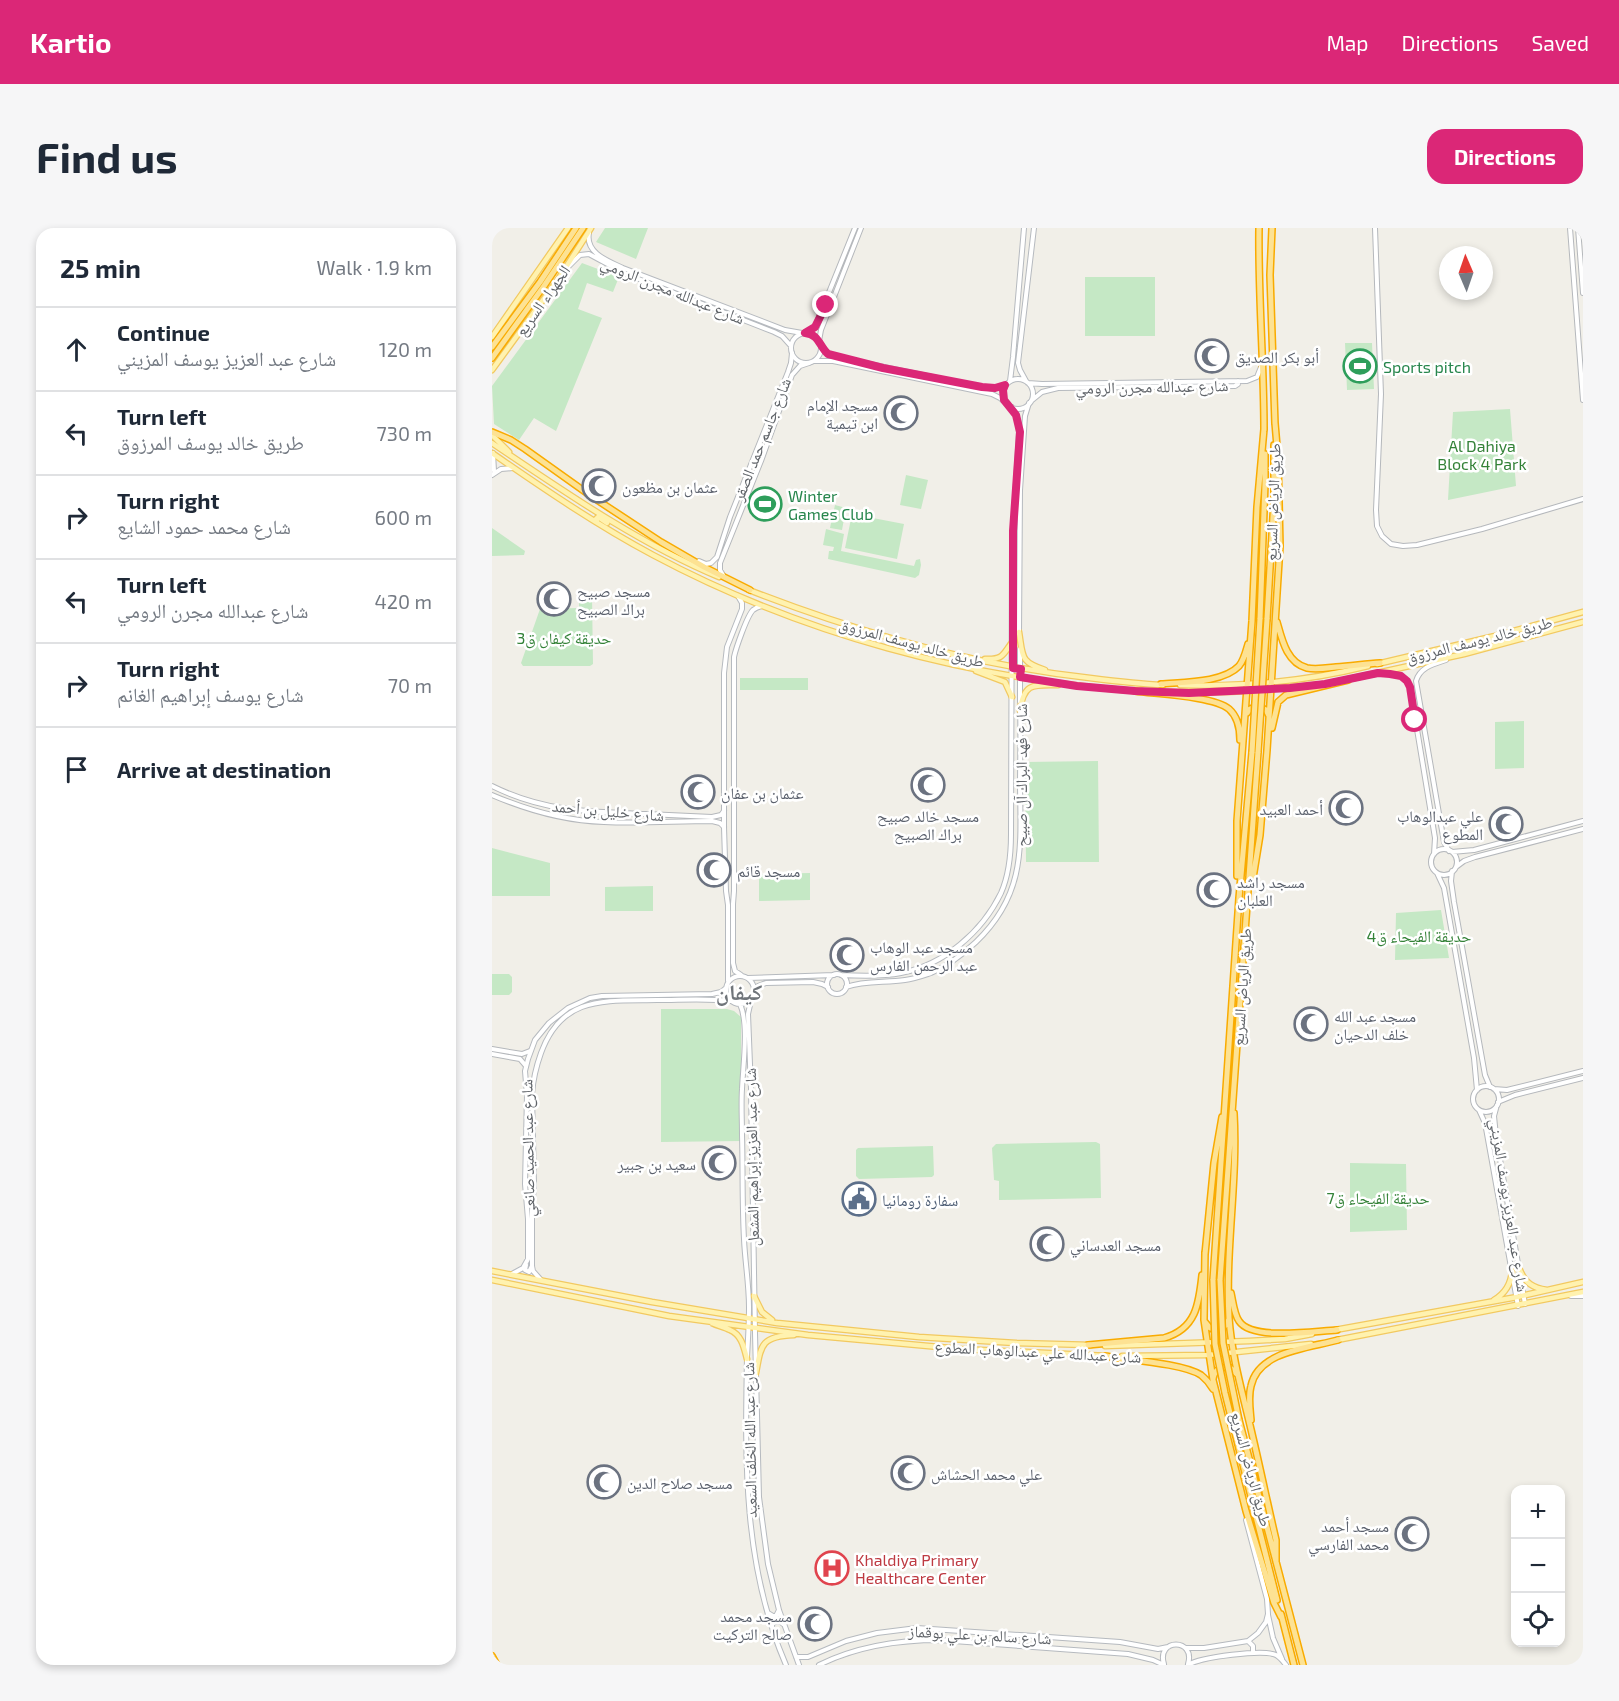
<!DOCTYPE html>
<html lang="en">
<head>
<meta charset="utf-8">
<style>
  :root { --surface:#fff; --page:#f6f6f7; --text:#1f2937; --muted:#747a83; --line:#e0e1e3; --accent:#db2777 }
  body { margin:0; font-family:"Exo 2","Noto Naskh Arabic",sans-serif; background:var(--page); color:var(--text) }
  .controls { position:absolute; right:18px; bottom:18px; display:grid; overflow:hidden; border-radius:12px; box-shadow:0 3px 9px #0003 }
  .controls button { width:54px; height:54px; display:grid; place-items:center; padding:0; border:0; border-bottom:2px solid var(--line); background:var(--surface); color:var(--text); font:30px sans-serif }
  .compass { position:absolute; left:947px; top:18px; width:54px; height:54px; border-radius:50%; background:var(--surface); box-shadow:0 3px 9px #0003; rotate:358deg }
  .stop { position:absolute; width:18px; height:18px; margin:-14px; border:4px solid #db2777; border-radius:50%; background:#fff }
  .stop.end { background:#db2777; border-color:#fff; box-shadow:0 2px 6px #0008 }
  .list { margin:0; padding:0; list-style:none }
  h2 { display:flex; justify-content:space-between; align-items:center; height:78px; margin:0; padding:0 24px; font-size:26px }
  h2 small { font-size:20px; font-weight:400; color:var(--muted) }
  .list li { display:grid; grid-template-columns:39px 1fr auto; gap:18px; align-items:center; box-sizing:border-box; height:84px; padding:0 24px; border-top:2px solid var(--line) }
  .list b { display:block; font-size:22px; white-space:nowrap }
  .list p { margin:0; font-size:20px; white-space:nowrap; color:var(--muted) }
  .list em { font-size:20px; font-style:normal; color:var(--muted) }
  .icon { flex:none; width:33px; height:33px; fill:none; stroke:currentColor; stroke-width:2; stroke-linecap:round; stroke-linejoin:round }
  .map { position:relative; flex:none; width:1091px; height:1437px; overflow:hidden; border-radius:18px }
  header { display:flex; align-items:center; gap:36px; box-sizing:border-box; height:84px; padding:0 30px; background:var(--accent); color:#fff }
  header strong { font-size:28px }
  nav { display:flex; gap:33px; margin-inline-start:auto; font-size:21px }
  .intro { display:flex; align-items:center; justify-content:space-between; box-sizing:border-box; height:144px; padding:0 36px }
  h1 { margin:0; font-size:42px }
  .button { padding:15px 27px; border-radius:18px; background:var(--accent); color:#fff; font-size:21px; font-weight:700 }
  main { display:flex; gap:36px; padding:0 36px }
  aside { flex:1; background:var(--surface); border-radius:18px; box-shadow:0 3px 9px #0003 }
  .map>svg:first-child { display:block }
  .green { fill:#c5e8c5 }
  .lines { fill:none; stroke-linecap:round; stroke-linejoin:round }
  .tertiary-casing { stroke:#b5b8bc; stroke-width:6 }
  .secondary-casing { stroke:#b6babf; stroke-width:6 }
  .primary-casing { stroke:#f2c960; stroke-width:7 }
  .trunk-casing { stroke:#f9ab00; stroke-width:8 }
  .motorway-casing { stroke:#f9ab00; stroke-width:8 }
  .tertiary { stroke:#fff; stroke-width:4 }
  .secondary { stroke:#fff; stroke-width:4 }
  .primary { stroke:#fff2af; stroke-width:4.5 }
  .trunk { stroke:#feeaa1; stroke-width:5 }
  .motorway { stroke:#fde293; stroke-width:5 }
  .motorway-bridge-casing { stroke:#f9ab00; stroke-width:8; stroke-linecap:butt }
  .motorway-bridge { stroke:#fde293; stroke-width:5 }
  .route { stroke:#db2777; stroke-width:8 }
  .labels { text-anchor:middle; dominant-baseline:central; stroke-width:5; stroke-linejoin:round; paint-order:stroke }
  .street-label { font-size:16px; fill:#5f6368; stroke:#fff }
  .worship-label { font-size:16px; fill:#5b616d; stroke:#fff; text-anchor:start }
  .leisure-label { font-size:16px; fill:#27864d; stroke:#fff; text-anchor:start }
  .park-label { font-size:16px; fill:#348238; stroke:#fff }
  .service-label { font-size:16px; fill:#4e5e75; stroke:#fff; text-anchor:start }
  .health-label { font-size:16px; fill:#be3a42; stroke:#fff; text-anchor:start }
  .district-label { font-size:22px; font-weight:bold; fill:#70757a; stroke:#fff }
</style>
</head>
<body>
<header>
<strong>Kartio</strong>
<nav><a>Map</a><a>Directions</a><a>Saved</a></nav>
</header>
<div class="intro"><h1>Find us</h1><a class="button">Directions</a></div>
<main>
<aside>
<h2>25 min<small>Walk · 1.9 km</small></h2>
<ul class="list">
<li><svg class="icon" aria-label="ahead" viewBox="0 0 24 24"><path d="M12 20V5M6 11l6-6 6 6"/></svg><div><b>Continue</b><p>شارع عبد العزيز يوسف المزيني</p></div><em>120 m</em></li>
<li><svg class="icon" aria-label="left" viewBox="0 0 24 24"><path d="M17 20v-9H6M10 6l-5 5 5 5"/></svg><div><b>Turn left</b><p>طريق خالد يوسف المرزوق</p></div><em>730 m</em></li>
<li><svg class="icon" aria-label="right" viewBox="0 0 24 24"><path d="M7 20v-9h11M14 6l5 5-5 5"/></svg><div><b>Turn right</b><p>شارع محمد حمود الشايع</p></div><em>600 m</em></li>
<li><svg class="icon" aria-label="left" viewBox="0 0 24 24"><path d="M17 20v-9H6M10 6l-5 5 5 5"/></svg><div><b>Turn left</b><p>شارع عبدالله مجرن الرومي</p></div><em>420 m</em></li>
<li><svg class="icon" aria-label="right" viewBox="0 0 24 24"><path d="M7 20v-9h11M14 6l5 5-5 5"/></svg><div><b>Turn right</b><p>شارع يوسف إبراهيم الغانم</p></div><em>70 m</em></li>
<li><svg class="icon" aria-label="arrive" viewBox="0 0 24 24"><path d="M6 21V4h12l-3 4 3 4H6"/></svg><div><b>Arrive at destination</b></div></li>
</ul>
</aside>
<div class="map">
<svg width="1091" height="1437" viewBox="0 0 1091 1437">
  <rect width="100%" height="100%" fill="#f1efe8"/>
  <path class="green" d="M113,0H156L144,31L104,14Z
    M90,35L127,49L121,64L95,55L86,81L110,90L64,203L42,190L27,212L2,196L0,158Z
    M593,49H663V108H593Z
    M853,115H880L882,161L855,162Z
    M1018,181L1024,258L956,272L961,184Z
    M414,247L436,252L429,281L408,277Z
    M343,277L354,280L350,302L338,300Z
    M360,286L412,296L405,331L353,320Z
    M0,300L33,323L32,327L0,328Z
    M334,301L352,306L349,323L422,338L424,332L428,331L429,337L427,347L423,350L336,331L337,323H341L342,319L331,317Z
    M100,367L101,436L98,438H31L29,435L48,381L87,380V368Z
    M248,450H316V462H248Z
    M1032,493V540L1003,541V494Z
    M606,533L607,634H534L533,534Z
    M0,620L58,635V668H0Z
    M318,645V672L267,673V646Z
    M161,658V683H113V659Z
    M949,682L957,730L903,732L904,685Z
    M0,746H17L20,749V764L17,767H0Z
    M169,781H235L242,783L249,789V913L169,914Z
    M604,914L608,916L609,970L507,972V953L502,952L500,920L504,916Z
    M441,918L442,947L440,949L367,951L364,948V922L366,920Z
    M858,935L914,936L915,1002L858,1004Z"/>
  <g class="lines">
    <g class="tertiary-casing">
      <path id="tertiary" d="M883,0L889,166L884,282L885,298L890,308L899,316L911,318L925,317L990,301L1091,271
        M1078,0L1091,172
        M1086,0L1091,65
        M313,105L323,99L363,0
        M327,113L329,102L369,0
        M1,225L2,243
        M0,247L9,241L21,240
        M207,333L214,336L219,335L225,329L238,289L296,144L299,135L300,125
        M231,347L228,342V335L269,233L300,147L308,138L317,135
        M954,432C942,436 928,439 924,453L949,597L952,614L957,623
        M890,445C903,446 912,446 918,459L943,610L942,626
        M0,558C52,584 99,584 155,586C177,587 199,588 220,589L229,587L232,583
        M0,567C35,582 75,593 112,594C148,596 184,593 220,593L228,595L232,599
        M939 634a13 13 0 1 1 26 0a13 13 0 1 1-26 0Z
        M960,624L982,622L1091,593
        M964,639L972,633L983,629L1091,601
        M960,643L959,653L962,674L993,847L998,859
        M945,645L952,660L982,830L985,862
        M0,821L30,826L38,823
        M0,826L28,831L34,838
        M981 871a13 13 0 1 1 26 0a13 13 0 1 1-26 0Z
        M1002,861L1015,862L1091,843
        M1006,874L1023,867L1091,850
        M1005,877L1002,888L1004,908L1033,1076
        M987,882L993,895L1026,1078
        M1079,1068H1091"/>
    </g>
    <g class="secondary-casing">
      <path id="secondary" d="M97,5C93,25 116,33 131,40L293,102L310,105
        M75,40L88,27L97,26L134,46L282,104L290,108L299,118
        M299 120a15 15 0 1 1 30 0a15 15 0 1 1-30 0Z
        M329,118L336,126L344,129L498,161L508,159L513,157
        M322,133H341L500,166L508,170L515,176
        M511 166a15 15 0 1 1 30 0a15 15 0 1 1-30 0Z
        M518,153L521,129L532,0
        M534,153L528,142L526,135L542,0
        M536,155L550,156L755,153L765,149L769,139
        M539,173L550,164L566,160L743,158L746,156V153
        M527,405L528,262L533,188L537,175
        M528,421V474
        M335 756a10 10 0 1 1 20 0a10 10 0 1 1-20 0Z
        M249,747L243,743L241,735V676L242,663V429C244,420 255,388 261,382C265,379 266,379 270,378
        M349,747C368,748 390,749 409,745C452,737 490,704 509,665C517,647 519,625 519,606L520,320L527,204L526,192L520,179
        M234 762a14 14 0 1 1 28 0a14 14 0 1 1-28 0Z
        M256,750L342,747
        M236,753V677L234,663L232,599V445L235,419L250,381V375L246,368
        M354,759C373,752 393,755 413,752C422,751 430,748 439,745C456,738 470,727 484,714C533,667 529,621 528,559C528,533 529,507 528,481
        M262,764L266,758L274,755L321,754L330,756L336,759
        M260,768L256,786L259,861L263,1105L267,1269L276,1336L287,1382L307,1437
        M248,776C257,796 251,838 250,861C249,876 250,891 250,907C251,941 250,976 252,1011C253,1034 257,1056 257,1079C257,1096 256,1112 255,1129C253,1234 251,1338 294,1437
        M34,1037L33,1042L37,1044L40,1038
        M20,1046L31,1040L36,1031V991L33,956L35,867L33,843L36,831L43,812L57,795L76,780L98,770L110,768L220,766L229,764L234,760
        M49,1052L41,1043L40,1038V983L42,956L40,866C41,852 44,839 49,825C70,767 113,773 165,772C189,772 215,770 239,773
        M276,1385L281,1388H284L287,1382
        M776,1387L781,1410L790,1431
        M280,1399V1396L284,1393L289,1394L291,1396
        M756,1413L761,1418V1425
        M694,1420H712L756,1413L766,1405L774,1394L776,1386L775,1371L754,1292
        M304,1429H316L354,1413L385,1405L425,1400L628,1414L666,1421L676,1419
        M672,1436C664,1410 704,1410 696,1436
        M327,1437C365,1418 406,1412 448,1412L636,1426L661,1432L672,1437
        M696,1437C709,1429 771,1421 784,1427C788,1429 791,1433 794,1437"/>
    </g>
    <g class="primary-casing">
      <path id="primary" d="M0,109L76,0
        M0,142L67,50L99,0
        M0,207L17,224
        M0,215C73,264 146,315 227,349
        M0,225C52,261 105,297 161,327C309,406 477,451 644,463
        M105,294L104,291L106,289L115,295
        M257,362C367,405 480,437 598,450C622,453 646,456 671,457
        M527,404C531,429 528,434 553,442
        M493,431C512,432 511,426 521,413
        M885,436L1003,408L1091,384
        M484,443L513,454L520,469
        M853,452L972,426L1091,394
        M688,457C750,459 816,453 876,438
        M677,464C728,466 781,462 833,456
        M528,482C532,454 542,457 566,457
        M1028,1042C1033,1055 1041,1060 1055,1062
        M0,1043L160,1074L285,1095L427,1109L524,1115L599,1117
        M0,1052L177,1088L316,1107L469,1121L616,1128
        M262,1068L270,1084L280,1092
        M1002,1072C1014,1065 1019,1056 1020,1043
        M220,1095C226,1098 233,1099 238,1102C250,1107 252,1120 255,1131
        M843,1102L1025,1069L1091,1054
        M845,1112L1091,1064
        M613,1118L757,1113L793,1111L820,1106
        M630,1128L716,1127L819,1116
        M264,1145C269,1117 269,1108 302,1107"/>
    </g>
    <g class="trunk-casing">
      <path id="trunk" d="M0,1428L5,1437"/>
    </g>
    <g class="motorway-casing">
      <path id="motorway" d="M767,0C766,67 772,135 772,202
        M780,0L778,47L783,196
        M0,119L48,54L84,0
        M0,130L52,58L91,0
        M0,204L19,212L33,221L99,268L169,314L212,339L258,362
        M768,391L773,256V226
        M775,391L782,272V217
        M785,394C790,412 795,435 815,440C824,442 835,440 844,439C859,438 873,436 888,435
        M669,456C691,454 731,455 747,438C752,432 754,423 756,416
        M643,463C664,466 722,468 737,481C746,489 748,500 748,512
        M755,485L758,481L766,478L774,482L777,488
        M780,500L786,474L794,467L856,452
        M745,648V593L760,393L765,279L772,201
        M760,656L768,607L775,522L788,318L786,230L783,195
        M742,885C746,953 733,1021 737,1090C740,1131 752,1170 761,1210C769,1244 776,1278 784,1312V1334
        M713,1024L712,1092L721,1152L754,1283L782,1375L789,1389
        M713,1026L722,935L730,889
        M721,1052L747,670L760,524
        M728,1052L766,524
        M739,1065C741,1074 742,1086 747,1093C760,1113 822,1103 845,1102
        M713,1094L718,1100C727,1103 734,1100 737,1091
        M596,1117L672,1110C704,1101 707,1076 710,1047
        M612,1128C635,1132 690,1135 709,1147C714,1151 718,1156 721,1161
        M721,1151C722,1142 729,1139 737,1139L745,1146
        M747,1192L811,1437
        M759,1192C758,1181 756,1169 759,1158C766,1123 817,1120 846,1112
        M740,1193L785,1372
        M789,1386L802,1437"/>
    </g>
    <use href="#tertiary" class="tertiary"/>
    <use href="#secondary" class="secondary"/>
    <use href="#primary" class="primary"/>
    <use href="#trunk" class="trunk"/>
    <use href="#motorway" class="motorway"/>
    <g class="motorway-bridge-casing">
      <path id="motorway-bridge" d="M760,524L768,391
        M766,524L775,391
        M721,1052L723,1116L733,1165L740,1193
        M728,1052L731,1115L747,1192"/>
    </g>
    <use href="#motorway-bridge" class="motorway-bridge"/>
  </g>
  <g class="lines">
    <path class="route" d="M334,77L323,99L313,105C327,106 327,118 336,126L391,140L490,159L503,160L513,157L511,162L512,172L524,187L528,204L521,303V440L529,441L528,449L585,458L643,463L697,465L798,460L833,456L886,445L898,446L909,448L915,453L918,459L923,492"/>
  </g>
  <defs>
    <g id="mosque-ring" transform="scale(1.725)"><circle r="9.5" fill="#fff" stroke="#6b7280" stroke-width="1.5"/><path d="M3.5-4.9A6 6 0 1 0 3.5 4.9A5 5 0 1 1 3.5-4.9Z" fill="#6b7280"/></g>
    <g id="stadium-ring" transform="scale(1.725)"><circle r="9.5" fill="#fff" stroke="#2e9e5b" stroke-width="1.5"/><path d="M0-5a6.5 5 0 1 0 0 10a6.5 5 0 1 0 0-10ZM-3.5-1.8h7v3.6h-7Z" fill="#2e9e5b"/></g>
    <g id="civic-ring" transform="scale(1.725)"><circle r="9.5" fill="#fff" stroke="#5c6f8a" stroke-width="1.5"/><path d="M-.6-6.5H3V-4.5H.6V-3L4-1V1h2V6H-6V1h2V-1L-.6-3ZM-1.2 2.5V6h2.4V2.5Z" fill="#5c6f8a"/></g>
    <g id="hospital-ring" transform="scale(1.725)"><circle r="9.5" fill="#fff" stroke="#e0444e" stroke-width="1.5"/><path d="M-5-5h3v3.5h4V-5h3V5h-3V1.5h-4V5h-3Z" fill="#e0444e"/></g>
  </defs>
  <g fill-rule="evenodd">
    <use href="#mosque-ring" x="720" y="128"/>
    <use href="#stadium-ring" x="868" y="138"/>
    <use href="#mosque-ring" x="409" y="185"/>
    <use href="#mosque-ring" x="107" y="258"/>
    <use href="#stadium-ring" x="273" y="276"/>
    <use href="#mosque-ring" x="62" y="371"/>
    <use href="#mosque-ring" x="436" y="557"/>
    <use href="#mosque-ring" x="206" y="564"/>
    <use href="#mosque-ring" x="854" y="580"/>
    <use href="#mosque-ring" x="1014" y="596"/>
    <use href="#mosque-ring" x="222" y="642"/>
    <use href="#mosque-ring" x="722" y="662"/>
    <use href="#mosque-ring" x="355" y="727"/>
    <use href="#mosque-ring" x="819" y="796"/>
    <use href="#mosque-ring" x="227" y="935"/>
    <use href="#civic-ring" x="367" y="971"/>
    <use href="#mosque-ring" x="555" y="1016"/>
    <use href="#mosque-ring" x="416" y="1245"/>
    <use href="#mosque-ring" x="112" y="1254"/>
    <use href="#mosque-ring" x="920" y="1306"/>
    <use href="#hospital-ring" x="340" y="1340"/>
    <use href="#mosque-ring" x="323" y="1396"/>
  </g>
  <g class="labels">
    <g class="street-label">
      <text transform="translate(181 62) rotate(22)">شارع عبدالله مجرن الرومي</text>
      <text transform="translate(50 72) rotate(-55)">الجهراء السريع</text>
      <text transform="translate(660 158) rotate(-1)">شارع عبدالله مجرن الرومي</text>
      <text transform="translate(269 211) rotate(-68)">شارع جاسم حمد الصقر</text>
      <text transform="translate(780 274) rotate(-88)">طريق الرياض السريع</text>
      <text transform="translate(987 411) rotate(-14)">طريق خالد يوسف المرزوق</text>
      <text transform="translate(420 414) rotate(15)">طريق خالد يوسف المرزوق</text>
      <text transform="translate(528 547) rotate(-90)">شارع فهد البراك آل صبيح</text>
      <text transform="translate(116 582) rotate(5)">شارع خليل بن أحمد</text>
      <text transform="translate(749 759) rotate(-86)">طريق الرياض السريع</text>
      <text transform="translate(35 920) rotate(-91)">شارع عبد الحميد صانعي</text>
      <text transform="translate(259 929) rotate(-91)">شارع عبد العزيز إبراهيم المشعل</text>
      <text transform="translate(1018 977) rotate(81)">شارع عبد العزيز يوسف المزيني</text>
      <text transform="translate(546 1123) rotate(3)">شارع عبدالله علي عبدالوهاب المطوع</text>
      <text transform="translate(257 1212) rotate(-91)">شارع عبد الله الخلف السعيد</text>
      <text transform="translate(760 1241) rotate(75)">طريق الرياض السريع</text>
      <text transform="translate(488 1406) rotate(3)">شارع سالم بن علي بوقماز</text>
    </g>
    <g class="worship-label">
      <text x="743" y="128">أبو بكر الصديق</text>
      <text x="386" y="176" text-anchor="end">مسجد الإمام<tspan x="386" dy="18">ابن تيمية</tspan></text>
      <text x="130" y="258">عثمان بن مظعون</text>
      <text x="85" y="362">مسجد صبيح<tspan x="85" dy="18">براك الصبيح</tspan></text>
      <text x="229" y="564">عثمان بن عفان</text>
      <text x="831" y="580" text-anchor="end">أحمد العبيد</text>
      <text x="436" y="587" text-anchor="middle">مسجد خالد صبيح<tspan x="436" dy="18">براك الصبيح</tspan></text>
      <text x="991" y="587" text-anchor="end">علي عبدالوهاب<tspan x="991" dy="18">المطوع</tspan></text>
      <text x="245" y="642">مسجد قائم</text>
      <text x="745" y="653">مسجد راشد<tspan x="745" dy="18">العلبان</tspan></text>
      <text x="378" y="718">مسجد عبد الوهاب<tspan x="378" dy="18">عبد الرحمن الفارس</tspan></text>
      <text x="842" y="787">مسجد عبد الله<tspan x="842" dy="18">خلف الدحيان</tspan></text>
      <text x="204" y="935" text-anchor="end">سعيد بن جبير</text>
      <text x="578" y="1016">مسجد العدساني</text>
      <text x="439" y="1245">علي محمد الحشاش</text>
      <text x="135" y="1254">مسجد صلاح الدين</text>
      <text x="897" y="1297" text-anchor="end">مسجد أحمد<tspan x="897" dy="18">محمد الفارسي</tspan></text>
      <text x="300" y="1387" text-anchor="end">مسجد محمد<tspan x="300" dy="18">صالح التركيت</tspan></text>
    </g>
    <g class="leisure-label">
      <text x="891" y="138">Sports pitch</text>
      <text x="296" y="267">Winter<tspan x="296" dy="18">Games Club</tspan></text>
    </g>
    <g class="park-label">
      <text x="990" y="217">Al Dahiya<tspan x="990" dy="18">Block 4 Park</tspan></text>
      <text x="72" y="409">حديقة كيفان ق3</text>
      <text x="927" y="707">حديقة الفيحاء ق4</text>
      <text x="886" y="969">حديقة الفيحاء ق7</text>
    </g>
    <g class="service-label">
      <text x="390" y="971">سفارة رومانيا</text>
    </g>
    <g class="health-label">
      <text x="363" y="1331">Khaldiya Primary<tspan x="363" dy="18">Healthcare Center</tspan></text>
    </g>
    <g class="district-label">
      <text x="247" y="763">كيفان</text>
    </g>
  </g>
</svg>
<div class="controls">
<button>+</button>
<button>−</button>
<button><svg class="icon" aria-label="locate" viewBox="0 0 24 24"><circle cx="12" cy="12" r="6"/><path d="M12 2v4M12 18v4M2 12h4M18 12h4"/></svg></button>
</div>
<svg class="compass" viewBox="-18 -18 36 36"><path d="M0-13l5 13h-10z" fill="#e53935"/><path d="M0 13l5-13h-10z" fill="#747a83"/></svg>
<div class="stop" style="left:923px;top:492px"></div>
<div class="stop end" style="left:334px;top:77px"></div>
</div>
</main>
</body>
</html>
